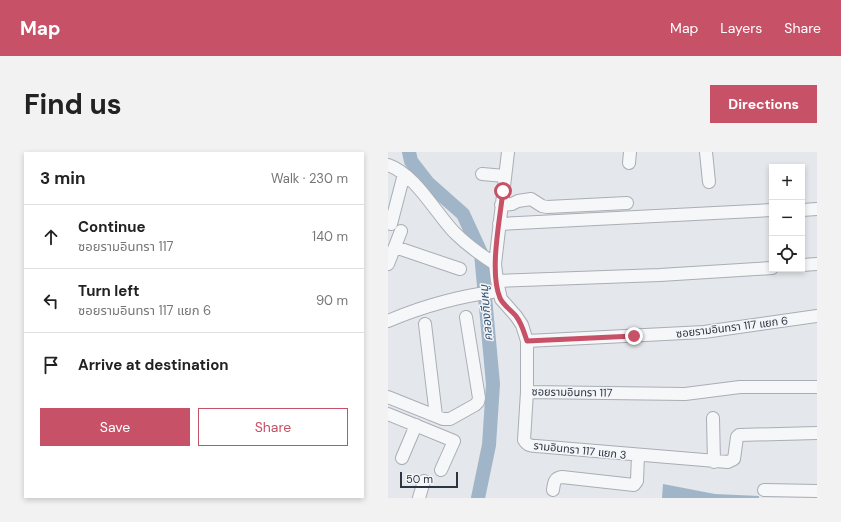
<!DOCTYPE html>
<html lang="en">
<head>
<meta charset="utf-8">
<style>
  :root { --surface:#fff; --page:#f2f2f2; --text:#222; --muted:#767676; --line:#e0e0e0; --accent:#c75167 }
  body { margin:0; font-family:"DM Sans","Noto Sans Thai",sans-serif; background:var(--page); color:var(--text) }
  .controls { position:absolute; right:12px; top:12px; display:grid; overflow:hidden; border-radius:0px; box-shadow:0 2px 6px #0003 }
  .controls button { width:36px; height:36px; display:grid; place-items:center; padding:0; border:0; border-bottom:1px solid var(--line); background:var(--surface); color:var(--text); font:20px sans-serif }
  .scale { position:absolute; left:12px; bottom:10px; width:58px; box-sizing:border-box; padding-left:4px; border:2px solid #2c3542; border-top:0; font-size:11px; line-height:14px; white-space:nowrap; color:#2c3542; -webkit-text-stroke:3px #f3f5f8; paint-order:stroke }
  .stop { position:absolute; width:12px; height:12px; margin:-9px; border:3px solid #c75167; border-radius:50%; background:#fff }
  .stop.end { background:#c75167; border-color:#fff; box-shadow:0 1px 4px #0008 }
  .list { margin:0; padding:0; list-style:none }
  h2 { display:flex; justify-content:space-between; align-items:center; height:52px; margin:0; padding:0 16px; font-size:17px }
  h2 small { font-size:13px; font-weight:400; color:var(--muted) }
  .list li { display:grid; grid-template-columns:26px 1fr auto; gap:12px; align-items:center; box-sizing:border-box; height:64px; padding:0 16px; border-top:1px solid var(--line) }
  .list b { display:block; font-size:15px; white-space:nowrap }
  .list p { margin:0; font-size:13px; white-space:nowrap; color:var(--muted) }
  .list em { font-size:13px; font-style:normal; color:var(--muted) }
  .actions { display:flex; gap:8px; padding:12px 16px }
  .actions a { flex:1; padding:9px 0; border:1px solid var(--accent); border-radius:0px; text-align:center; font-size:14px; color:var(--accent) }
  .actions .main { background:var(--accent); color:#fff }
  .icon { flex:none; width:22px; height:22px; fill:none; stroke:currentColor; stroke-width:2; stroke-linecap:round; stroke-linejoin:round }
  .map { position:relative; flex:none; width:429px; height:346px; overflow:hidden; border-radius:0px }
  header { display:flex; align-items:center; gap:24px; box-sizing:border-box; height:56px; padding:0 20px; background:var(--accent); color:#fff }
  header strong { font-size:19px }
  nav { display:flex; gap:22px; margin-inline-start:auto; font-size:14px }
  .intro { display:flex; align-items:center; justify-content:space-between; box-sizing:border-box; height:96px; padding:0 24px }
  h1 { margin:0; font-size:28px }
  .button { padding:10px 18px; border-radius:0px; background:var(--accent); color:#fff; font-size:14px; font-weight:700 }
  main { display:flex; gap:24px; padding:0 24px }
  aside { flex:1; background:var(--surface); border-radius:0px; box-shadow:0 2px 6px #0003 }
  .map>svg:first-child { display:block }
  .water { fill:#a1b5c8 }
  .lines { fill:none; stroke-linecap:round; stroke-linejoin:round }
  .river { stroke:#a1b5c8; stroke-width:14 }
  .minor-casing { stroke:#a9aeb5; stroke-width:14 }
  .minor { stroke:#f6f7f9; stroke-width:12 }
  .route { stroke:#c75167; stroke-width:5 }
  .labels { text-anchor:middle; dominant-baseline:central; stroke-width:3; stroke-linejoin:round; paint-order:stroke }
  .street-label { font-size:11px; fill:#2c3542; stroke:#f3f5f8 }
  .water-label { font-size:12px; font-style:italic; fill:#385574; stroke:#f3f5f8 }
</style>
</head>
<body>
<header>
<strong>Map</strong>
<nav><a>Map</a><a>Layers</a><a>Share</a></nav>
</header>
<div class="intro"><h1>Find us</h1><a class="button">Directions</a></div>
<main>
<aside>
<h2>3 min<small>Walk · 230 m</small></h2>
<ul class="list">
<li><svg class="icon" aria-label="ahead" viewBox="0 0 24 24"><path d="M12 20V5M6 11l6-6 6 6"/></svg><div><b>Continue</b><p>ซอยรามอินทรา 117</p></div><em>140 m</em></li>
<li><svg class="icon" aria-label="left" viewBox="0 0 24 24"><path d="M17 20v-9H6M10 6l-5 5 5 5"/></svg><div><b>Turn left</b><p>ซอยรามอินทรา 117 แยก 6</p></div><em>90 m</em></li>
<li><svg class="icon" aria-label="arrive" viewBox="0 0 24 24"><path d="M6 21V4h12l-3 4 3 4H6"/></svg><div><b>Arrive at destination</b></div></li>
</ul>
<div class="actions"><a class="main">Save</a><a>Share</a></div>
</aside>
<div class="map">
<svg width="429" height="346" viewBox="0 0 429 346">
  <rect width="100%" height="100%" fill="#e4e7eb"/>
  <path class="water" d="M275,332L327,342L371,344V346H274Z"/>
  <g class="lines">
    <path class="river" d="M21,0L23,9L40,31L75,62L93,101L105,232L101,293L90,346"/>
    <g class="minor-casing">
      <path id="minor" d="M120,0L107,112L109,129L113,147L128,164L134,173L139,189V240L136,288C139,293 142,294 148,294L340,310L346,307L349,285L351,283L429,281
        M318,0L321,30
        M241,11L242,0
        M0,13C27,22 47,60 66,80C78,92 93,103 107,112
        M94,22L117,24
        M113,53L124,52L130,49L143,47L154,54L159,55L239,51
        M414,58L429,57
        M3,72L16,22
        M111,72L384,58
        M7,95L72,117
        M0,112L13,79
        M414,113L429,112
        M109,129L272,123L384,116
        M0,169C35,154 73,144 110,139
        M37,172L48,264
        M139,189L316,180L429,164
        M139,240L297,242L352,235H429
        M0,245L55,267H62L87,253L90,250L91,246L78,165
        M0,262L66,289L53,318
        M325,266L326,310
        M14,306L28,273
        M165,338C166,331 166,326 174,325L246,333L249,329L250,303
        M376,338L429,339
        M31,346L36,329"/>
    </g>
    <use href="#minor" class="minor"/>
  </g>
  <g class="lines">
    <path class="route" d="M115,39C112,67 101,120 112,146C115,153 123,158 128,164C134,172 136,180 139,189L246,184"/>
  </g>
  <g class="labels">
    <g class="street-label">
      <text transform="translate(344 175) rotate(-7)">ซอยรามอินทรา 117 แยก 6</text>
      <text transform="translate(184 240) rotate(1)">ซอยรามอินทรา 117</text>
      <text transform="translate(192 298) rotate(6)">รามอินทรา 117 แยก 3</text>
    </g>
    <g class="water-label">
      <text transform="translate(98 161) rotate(-95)">คลองกีบหมู</text>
    </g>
  </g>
</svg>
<div class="controls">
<button>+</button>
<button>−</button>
<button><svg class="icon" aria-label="locate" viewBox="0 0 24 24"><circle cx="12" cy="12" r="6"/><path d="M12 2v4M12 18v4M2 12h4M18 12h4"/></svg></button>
</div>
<div class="scale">50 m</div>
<div class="stop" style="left:115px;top:39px"></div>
<div class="stop end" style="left:246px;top:184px"></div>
</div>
</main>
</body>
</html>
